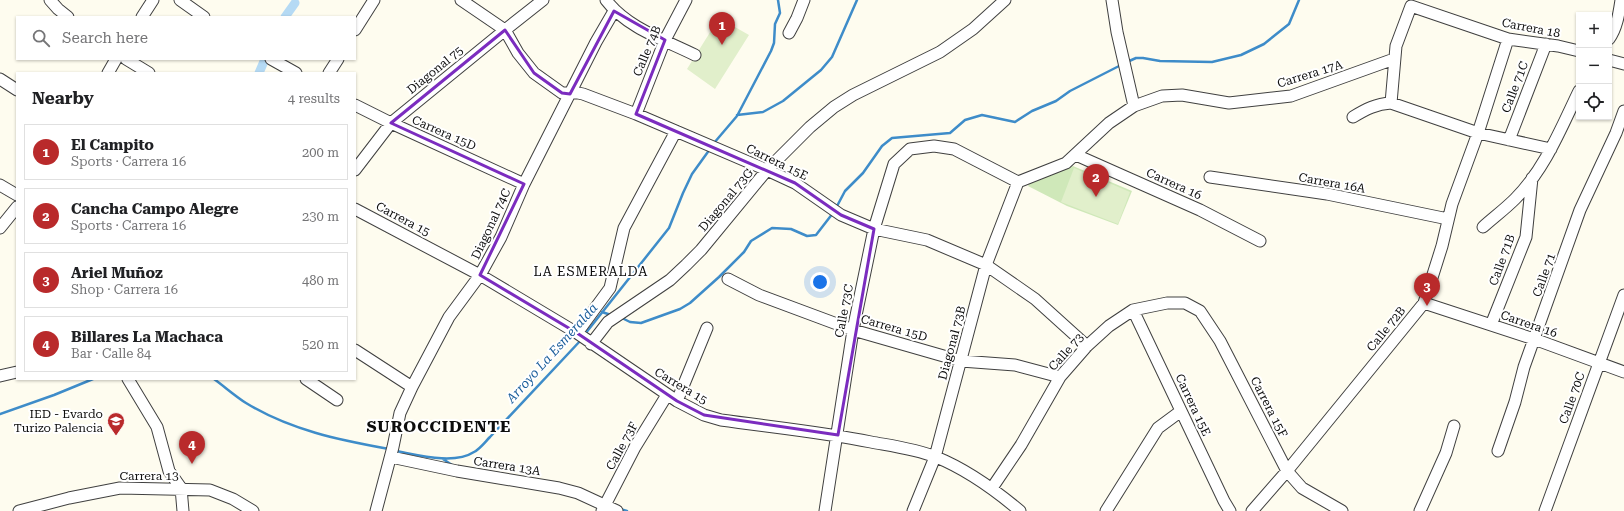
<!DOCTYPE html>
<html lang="en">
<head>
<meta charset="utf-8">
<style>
  :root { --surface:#fff; --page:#f6f6f6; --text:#202124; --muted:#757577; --line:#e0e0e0; --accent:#b92a2b }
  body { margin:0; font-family:"Roboto Serif",serif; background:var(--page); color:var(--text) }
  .controls { position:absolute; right:12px; top:12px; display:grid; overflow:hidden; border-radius:0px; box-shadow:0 1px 3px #0004 }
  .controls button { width:36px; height:36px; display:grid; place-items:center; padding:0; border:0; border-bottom:1px solid var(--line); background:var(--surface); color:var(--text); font:20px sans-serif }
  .you { position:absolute; left:820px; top:282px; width:14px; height:14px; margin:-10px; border:3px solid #fff; border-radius:50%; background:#1a73e8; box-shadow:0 0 0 6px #1a73e833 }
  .badge { display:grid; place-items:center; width:26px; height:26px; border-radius:50%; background:var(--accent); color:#fff; font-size:13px; font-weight:700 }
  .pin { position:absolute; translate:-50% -33px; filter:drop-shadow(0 1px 2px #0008) }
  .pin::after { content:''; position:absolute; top:21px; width:14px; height:12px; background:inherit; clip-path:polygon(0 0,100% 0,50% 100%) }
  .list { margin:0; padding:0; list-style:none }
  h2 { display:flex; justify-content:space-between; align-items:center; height:52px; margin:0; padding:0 16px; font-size:17px }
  h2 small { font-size:13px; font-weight:400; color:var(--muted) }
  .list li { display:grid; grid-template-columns:26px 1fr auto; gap:12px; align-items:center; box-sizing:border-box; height:56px; margin:0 8px 8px; padding:0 8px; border:1px solid var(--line); border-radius:0px }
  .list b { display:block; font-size:15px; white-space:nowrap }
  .list p { margin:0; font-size:13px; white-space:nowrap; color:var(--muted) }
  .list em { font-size:13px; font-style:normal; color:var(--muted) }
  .icon { flex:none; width:22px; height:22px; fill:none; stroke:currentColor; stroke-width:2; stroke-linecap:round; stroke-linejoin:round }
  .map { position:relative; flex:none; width:1624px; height:511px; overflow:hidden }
  .search { position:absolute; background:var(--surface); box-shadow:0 1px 3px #0004; left:16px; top:16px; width:340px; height:44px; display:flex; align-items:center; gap:10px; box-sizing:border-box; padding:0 14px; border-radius:0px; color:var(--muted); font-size:15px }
  .panel { position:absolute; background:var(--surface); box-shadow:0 1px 3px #0004; left:16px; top:72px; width:340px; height:308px; border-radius:0px }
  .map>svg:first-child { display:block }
  .green { fill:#cfe8b9 }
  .pitch { fill:#e1efcb }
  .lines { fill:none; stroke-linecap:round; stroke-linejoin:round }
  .stream { stroke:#3e8cc9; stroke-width:2.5 }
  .canal { stroke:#b5daf4; stroke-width:9 }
  .minor-casing { stroke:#404040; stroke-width:13 }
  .minor { stroke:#fff; stroke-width:11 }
  .marked { fill:none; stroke:#7b2cbf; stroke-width:3; stroke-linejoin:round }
  .labels { text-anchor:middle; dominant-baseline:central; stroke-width:4; stroke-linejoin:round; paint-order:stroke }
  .street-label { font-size:12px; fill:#0d0d0d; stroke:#fff }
  .poi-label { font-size:12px; fill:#0d0d0d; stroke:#fff; text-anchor:end }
  .neighbourhood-label { font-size:13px; letter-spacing:1px; fill:#0d0d0d; stroke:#fff }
  .water-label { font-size:13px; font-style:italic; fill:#1b5e9b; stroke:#fff }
  .district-label { font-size:16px; font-weight:bold; letter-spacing:1px; fill:#0d0d0d; stroke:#fff }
</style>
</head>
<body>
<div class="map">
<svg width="1624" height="511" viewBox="0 0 1624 511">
  <rect width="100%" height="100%" fill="#fefcef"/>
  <path class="green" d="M1073,166L1132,191L1118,225L1067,206L1028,186L1029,184Z"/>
  <path class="pitch" d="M719,18L749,35L715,89L687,69Z
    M1074,168L1130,192L1118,224L1061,202Z"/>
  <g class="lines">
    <path class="stream" d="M1127,62L1136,58H1143L1160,61L1212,62L1241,55L1264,44L1289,24L1299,0
      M737,115L763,112L783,101L821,70L832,57L857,0
      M714,143L737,116L771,51L774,43L775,24L780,13L778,0
      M836,208L845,191L863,173L882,146L892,138L950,133L965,120L982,115L1015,122L1032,111L1056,101L1070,91L1121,65
      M602,312L611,315
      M620,317L630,322L641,323L680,309L690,303L719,277L744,252L751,241L772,228L791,229L807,236L816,235L833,213
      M585,334L669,228L683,193L692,174L710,149
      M214,379C225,387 235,396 246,403C290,430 339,440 389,449
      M0,414L54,395L93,379
      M396,451C418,455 454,465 474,452C480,449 485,442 490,437L581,340
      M443,459L452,465
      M620,509L627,511"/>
    <path class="canal" d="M285,17L295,3
      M259,73L265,59"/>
    <g class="minor-casing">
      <path id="minor" d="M50,0L58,9L68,17
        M180,0L204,17
        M461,0L505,30L518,53L534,73L562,93H578L583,94L636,114L767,170L795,183L841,215L874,229L927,240L986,265L1035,299L1087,346
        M606,0C627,28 665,40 695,55
        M1112,0L1117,32L1134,106
        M142,17L153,0
        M355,30L374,0
        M789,33L797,18L804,0
        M1609,39C1617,28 1619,13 1621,0
        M126,59L149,73
        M271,59L296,73
        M1609,60L1624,64
        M108,73L116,59
        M329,73L338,59
        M0,79L17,90
        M1391,103L1396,46L1411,6L1508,39L1558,46L1579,51
        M355,105L391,123L524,184
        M636,114L665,40L686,0
        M1353,117C1366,109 1376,104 1391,103L1478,133L1551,149
        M1509,140L1546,44
        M1076,155L1200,210L1260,241
        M355,170L391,123L505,30L543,0
        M1210,177L1327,194L1448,219
        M1018,182L1066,163L1109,123L1134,106L1162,96L1182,95L1229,103L1291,96L1394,59
        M0,185L17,195
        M355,209L480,275L577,333L677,401L704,415L721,420C771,427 822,432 871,442C893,446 916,449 936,457C968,470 994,489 1020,511
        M1483,227C1493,218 1505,209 1515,199C1545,169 1561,128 1579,91
        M0,228L17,207
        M728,279L759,295L853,330L961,361L1015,365L1060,377
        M1424,303L1534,339L1624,372
        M1133,310L1224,501L1230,511
        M1491,325L1526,237L1532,178
        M577,333L610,288L624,228L676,131
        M591,344L608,322L670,280L686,265L701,250L767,170L810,127L834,107L853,95L940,52L973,29L1005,0
        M355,350L412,387
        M0,376L17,372
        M128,379L157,427L169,471L181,488L183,511
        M306,379L337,400
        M677,401L707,328
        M1498,451L1515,402L1524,367L1580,210L1616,133L1624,111
        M391,457L457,471L559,488L578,493L617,511
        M992,488L1021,445L1060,377L1087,346L1109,326L1133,310L1167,303H1185L1200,311L1220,341L1287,471L1302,488L1342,511
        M19,511L69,498L120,488L210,490L233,499L253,511
        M376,511L393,447L400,413L412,387L449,317L480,275L501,237L524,184L596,42L614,11
        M602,511L635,447L667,395
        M825,511L853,330L874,229L894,164L910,149L934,146L954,149L1018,182
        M913,511L935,457L986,265L1018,182
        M1106,511L1158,428L1181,411
        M1252,511L1287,471L1424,303L1442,246L1452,204L1478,133L1508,39
        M1420,511L1446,453L1454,426
        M1545,511L1624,295"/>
    </g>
    <use href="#minor" class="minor"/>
  </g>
  <path class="marked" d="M614,11L665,40L636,114L795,183L841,215L874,229L838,435L704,415L677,401L577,333L480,275L524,184L391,123L505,30L534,73L562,93L570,94Z"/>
  <defs>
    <g id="school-pin" transform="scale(0.9)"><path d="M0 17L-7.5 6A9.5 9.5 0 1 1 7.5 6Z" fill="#b92a2b" stroke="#fff"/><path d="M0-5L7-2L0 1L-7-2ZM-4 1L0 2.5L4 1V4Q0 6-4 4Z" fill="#fff"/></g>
  </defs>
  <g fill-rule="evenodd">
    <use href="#school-pin" x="116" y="421"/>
  </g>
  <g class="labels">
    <g class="street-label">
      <text transform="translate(1531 28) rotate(11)">Carrera 18</text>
      <text transform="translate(647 51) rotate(-67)">Calle 74B</text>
      <text transform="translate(435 70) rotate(-39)">Diagonal 75</text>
      <text transform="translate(1310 74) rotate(-17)">Carrera 17A</text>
      <text transform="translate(1515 87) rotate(-69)">Calle 71C</text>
      <text transform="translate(444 133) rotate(24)">Carrera 15D</text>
      <text transform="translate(777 162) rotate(26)">Carrera 15E</text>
      <text transform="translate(1332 183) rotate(10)">Carrera 16A</text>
      <text transform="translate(1174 184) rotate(24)">Carrera 16</text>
      <text transform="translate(726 200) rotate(-50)">Diagonal 73G</text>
      <text transform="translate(403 219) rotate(28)">Carrera 15</text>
      <text transform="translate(491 224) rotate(-65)">Diagonal 74C</text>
      <text transform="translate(1502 260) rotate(-70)">Calle 71B</text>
      <text transform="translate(1544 275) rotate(-70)">Calle 71</text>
      <text transform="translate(844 311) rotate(-79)">Calle 73C</text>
      <text transform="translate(1529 324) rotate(19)">Carrera 16</text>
      <text transform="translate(894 328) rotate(16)">Carrera 15D</text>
      <text transform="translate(1386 329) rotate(-51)">Calle 72B</text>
      <text transform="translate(952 343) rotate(-75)">Diagonal 73B</text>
      <text transform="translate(1066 352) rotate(-48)">Calle 73</text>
      <text transform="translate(681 386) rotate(31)">Carrera 15</text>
      <text transform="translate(1572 398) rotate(-70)">Calle 70C</text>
      <text transform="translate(1193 405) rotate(65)">Carrera 15E</text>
      <text transform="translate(1269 407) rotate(63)">Carrera 15F</text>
      <text transform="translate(622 446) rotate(-61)">Calle 73F</text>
      <text transform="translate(507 466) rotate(9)">Carrera 13A</text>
      <text x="149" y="476">Carrera 13</text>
    </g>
    <g class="poi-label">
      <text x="103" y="414">IED - Evardo<tspan x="103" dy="14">Turizo Palencia</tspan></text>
    </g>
    <g class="neighbourhood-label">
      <text x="591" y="271">LA ESMERALDA</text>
    </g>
    <g class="water-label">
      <text transform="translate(552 353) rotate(-48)">Arroyo La Esmeralda</text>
    </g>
    <g class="district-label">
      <text x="439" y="426">SUROCCIDENTE</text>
    </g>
  </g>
</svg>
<div class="controls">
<button>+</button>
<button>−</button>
<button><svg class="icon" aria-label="locate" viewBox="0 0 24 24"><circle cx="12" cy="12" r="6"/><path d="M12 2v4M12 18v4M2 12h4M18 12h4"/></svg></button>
</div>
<div class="you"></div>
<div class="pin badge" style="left:722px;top:45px">1</div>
<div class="pin badge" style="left:1096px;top:197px">2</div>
<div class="pin badge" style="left:1427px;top:306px">3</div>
<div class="pin badge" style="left:192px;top:464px">4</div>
<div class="search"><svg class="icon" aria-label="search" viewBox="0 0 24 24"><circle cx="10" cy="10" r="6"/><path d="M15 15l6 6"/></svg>Search here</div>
<section class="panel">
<h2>Nearby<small>4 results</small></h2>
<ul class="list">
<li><span class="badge">1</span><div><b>El Campito</b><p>Sports · Carrera 16</p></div><em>200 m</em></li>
<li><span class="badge">2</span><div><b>Cancha Campo Alegre</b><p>Sports · Carrera 16</p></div><em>230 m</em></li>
<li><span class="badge">3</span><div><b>Ariel Muñoz</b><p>Shop · Carrera 16</p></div><em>480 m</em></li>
<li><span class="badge">4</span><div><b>Billares La Machaca</b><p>Bar · Calle 84</p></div><em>520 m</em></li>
</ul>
</section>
</div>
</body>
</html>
